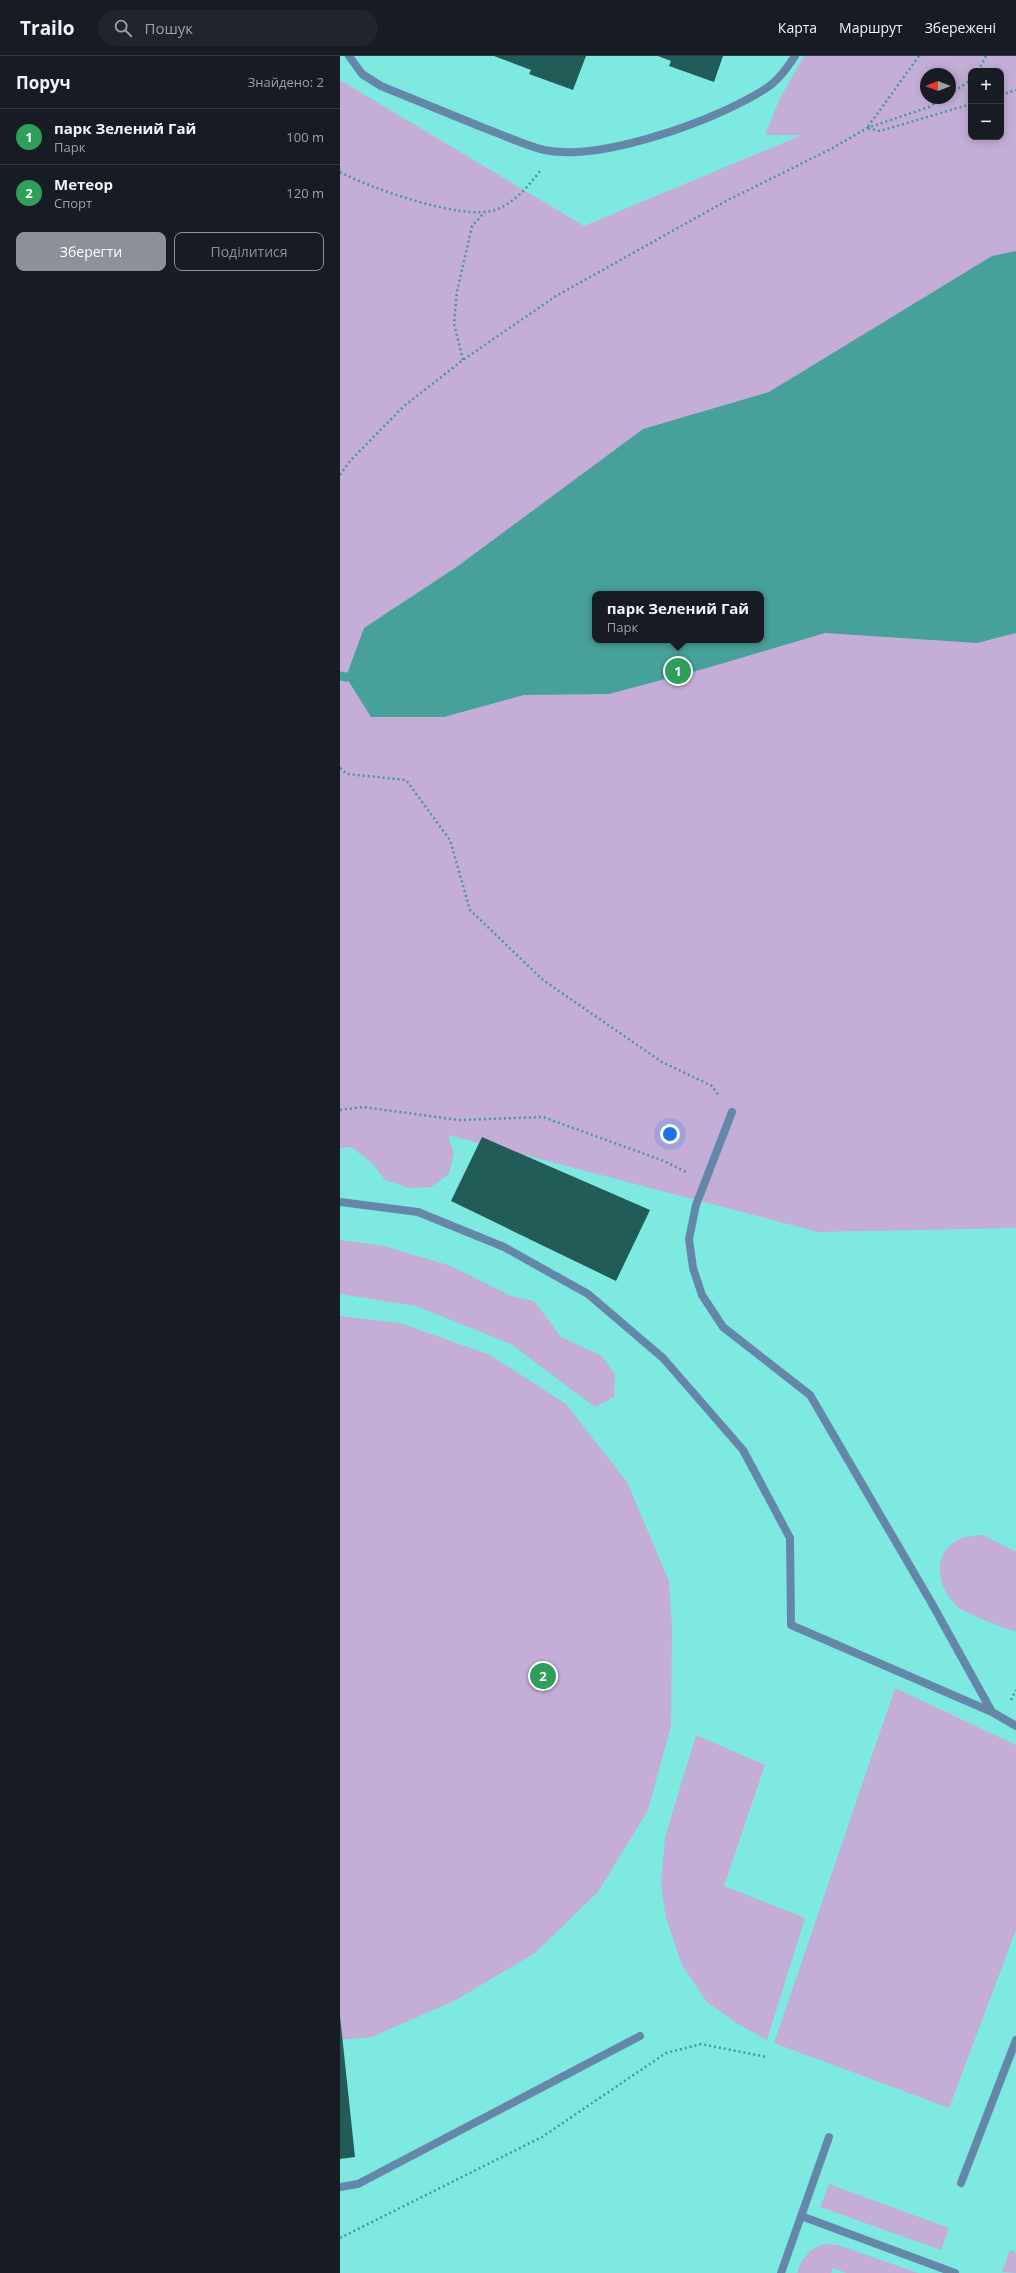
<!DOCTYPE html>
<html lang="uk">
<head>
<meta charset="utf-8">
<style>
  :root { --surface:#171b24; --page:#20242c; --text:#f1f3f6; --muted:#9ea1a6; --line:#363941; --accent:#8c9099 }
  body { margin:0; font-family:"Open Sans",sans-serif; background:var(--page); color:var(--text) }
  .controls { position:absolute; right:12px; top:12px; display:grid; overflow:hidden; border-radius:8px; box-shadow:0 2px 10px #0003 }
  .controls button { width:36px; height:36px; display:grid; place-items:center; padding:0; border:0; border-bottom:1px solid var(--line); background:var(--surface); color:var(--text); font:20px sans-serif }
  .compass { position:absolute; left:580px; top:12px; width:36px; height:36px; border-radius:50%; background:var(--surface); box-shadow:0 2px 10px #0003; rotate:270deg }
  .you { position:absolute; left:330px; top:1078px; width:14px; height:14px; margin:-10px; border:3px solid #fff; border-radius:50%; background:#1a73e8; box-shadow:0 0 0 6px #1a73e833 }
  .badge { display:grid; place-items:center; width:26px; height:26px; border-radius:50%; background:var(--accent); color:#fff; font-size:13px; font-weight:700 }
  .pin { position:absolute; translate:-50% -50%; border:2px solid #fff; box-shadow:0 1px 4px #0006 }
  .popup { position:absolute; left:252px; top:535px; width:172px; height:52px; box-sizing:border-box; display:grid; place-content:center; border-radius:8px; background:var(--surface); filter:drop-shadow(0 1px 3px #0005); font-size:13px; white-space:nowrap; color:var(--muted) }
  .popup b { font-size:15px; color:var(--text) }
  .popup::after { content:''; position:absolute; left:50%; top:100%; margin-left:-8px; border:8px solid transparent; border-top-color:var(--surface) }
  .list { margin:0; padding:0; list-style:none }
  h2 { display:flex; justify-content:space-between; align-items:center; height:52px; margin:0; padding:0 16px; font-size:17px }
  h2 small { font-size:13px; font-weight:400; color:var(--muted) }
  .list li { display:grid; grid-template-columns:26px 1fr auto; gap:12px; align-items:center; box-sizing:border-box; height:56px; padding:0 16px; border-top:1px solid var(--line) }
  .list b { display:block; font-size:15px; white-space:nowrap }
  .list p { margin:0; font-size:13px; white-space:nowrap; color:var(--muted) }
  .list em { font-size:13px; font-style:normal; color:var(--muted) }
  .actions { display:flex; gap:8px; padding:12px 16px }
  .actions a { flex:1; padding:9px 0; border:1px solid var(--accent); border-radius:8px; text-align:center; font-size:14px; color:var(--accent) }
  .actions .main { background:var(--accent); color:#fff }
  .icon { flex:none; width:22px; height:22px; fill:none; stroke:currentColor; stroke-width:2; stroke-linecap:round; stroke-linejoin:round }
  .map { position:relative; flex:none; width:676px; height:2217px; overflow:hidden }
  header { display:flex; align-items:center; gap:24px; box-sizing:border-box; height:56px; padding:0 20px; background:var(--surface); border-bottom:1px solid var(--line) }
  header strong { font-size:19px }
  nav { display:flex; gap:22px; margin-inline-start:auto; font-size:14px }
  .search { width:280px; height:36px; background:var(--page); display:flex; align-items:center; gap:10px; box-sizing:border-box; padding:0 14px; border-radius:22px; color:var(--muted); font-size:15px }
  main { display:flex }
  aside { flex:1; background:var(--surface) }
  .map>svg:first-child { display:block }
  .green { fill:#c4aed8; fill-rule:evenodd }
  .water { fill:#47a099; fill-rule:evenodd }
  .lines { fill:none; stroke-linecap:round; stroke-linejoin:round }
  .stream { stroke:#47a099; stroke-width:9 }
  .building { fill:#225c58 }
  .path { stroke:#49968f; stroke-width:2.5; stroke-dasharray:2 3; stroke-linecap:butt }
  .lane { stroke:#6487a9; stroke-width:8 }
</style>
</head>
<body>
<header>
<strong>Trailo</strong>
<div class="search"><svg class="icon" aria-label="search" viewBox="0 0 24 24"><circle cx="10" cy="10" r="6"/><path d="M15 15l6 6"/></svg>Пошук</div>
<nav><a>Карта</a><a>Маршрут</a><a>Збережені</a></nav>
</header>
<main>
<aside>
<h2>Поруч<small>Знайдено: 2</small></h2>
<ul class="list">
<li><span class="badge" style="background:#2e9e5b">1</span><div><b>парк Зелений Гай</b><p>Парк</p></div><em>100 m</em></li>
<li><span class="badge" style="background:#2e9e5b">2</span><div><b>Метеор</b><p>Спорт</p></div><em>120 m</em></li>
</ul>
<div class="actions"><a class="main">Зберегти</a><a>Поділитися</a></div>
</aside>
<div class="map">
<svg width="676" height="2217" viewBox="0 0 676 2217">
  <rect width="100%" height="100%" fill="#7ee9e0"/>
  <path class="green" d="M464,0H676V1172L478,1176L108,1079L114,1097L109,1118L91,1131L69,1132L45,1124L31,1106L11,1091L0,1092V24L244,170L462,79H425L440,42ZM631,15H661V81H631ZM586,18H610V42H586ZM255,538H421V584H255Z
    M0,1184L44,1190L111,1210L171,1240L194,1245L221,1281L262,1300L275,1319L274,1341L255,1351L171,1288L76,1250L0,1238Z
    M0,1260L60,1267L150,1299L226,1348L287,1426L329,1525L332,1571L331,1670L308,1754L258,1836L195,1897L116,1944L32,1981L0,1984Z
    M643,1479L676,1496V1575C667,1574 626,1557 619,1552C597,1534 589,1495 622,1482C628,1480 636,1480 643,1479Z
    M555,1632L676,1689V1874L609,2052L434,1987Z
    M356,1679L425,1709L384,1830L465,1862L427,1984L396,1967L367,1946L342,1909L326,1862L321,1829L325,1781Z
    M489,2128L609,2172L601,2194L480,2151Z
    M485,2188L498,2189L578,2217H506L493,2212L491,2217H457C462,2202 469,2192 485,2188Z
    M670,2194L676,2196V2217L662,2216Z"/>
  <path class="water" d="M676,195V577L637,587L485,577L367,612L269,638L184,639L104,661H31L6,621L24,572L118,510L303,373L429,336L652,200ZM255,538H421V584H255Z"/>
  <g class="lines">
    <path class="stream" d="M0,620L6,621"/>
  </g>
  <path class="building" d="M154,0H246L233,34L189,18L191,14Z
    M318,0H383L374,26L329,10L331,5Z
    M142,1081L310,1154L276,1225L111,1145Z
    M0,1960L15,2101L0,2103Z"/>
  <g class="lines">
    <path class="path" d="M579,0L527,72L540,75L631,48
      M638,15L646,0
      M610,38L631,24
      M661,39L676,34
      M0,116C30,132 122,165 155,154C175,147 188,130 201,114
      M123,304L114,268L117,235L132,170L145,156
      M0,419L10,405L64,350L123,304L216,240L386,145L491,93L527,72L589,51L603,42
      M0,712L7,718L66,724L110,784L130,854L203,924L322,1006L372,1030L379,1040
      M0,1054L23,1051L119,1064L203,1061L324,1105L346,1116
      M671,1644L676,1634
      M0,2182L202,2081L326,1997L361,1988L427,2001"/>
    <path class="lane" d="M9,0L22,18L41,30C75,44 110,58 144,72C164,79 183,89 204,94C261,106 377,64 425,33C438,25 447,12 455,0
      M392,1056L356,1149L349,1183L353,1212L362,1239L383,1271L470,1339L591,1546L652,1656
      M0,1146L78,1156L164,1191L248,1238L323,1302L403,1394L450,1482L451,1569L652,1656L676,1670
      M621,2127L676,1984
      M0,2131L18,2128L300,1980
      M461,2160L615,2217
      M441,2217L489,2081"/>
  </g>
</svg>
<div class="controls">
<button>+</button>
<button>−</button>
</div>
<svg class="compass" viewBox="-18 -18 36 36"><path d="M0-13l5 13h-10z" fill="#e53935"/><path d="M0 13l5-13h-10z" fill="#9ea1a6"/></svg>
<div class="you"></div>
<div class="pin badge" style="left:338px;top:615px;background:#2e9e5b">1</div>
<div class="popup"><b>парк Зелений Гай</b>Парк</div>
<div class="pin badge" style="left:203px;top:1620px;background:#2e9e5b">2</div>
</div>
</main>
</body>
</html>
